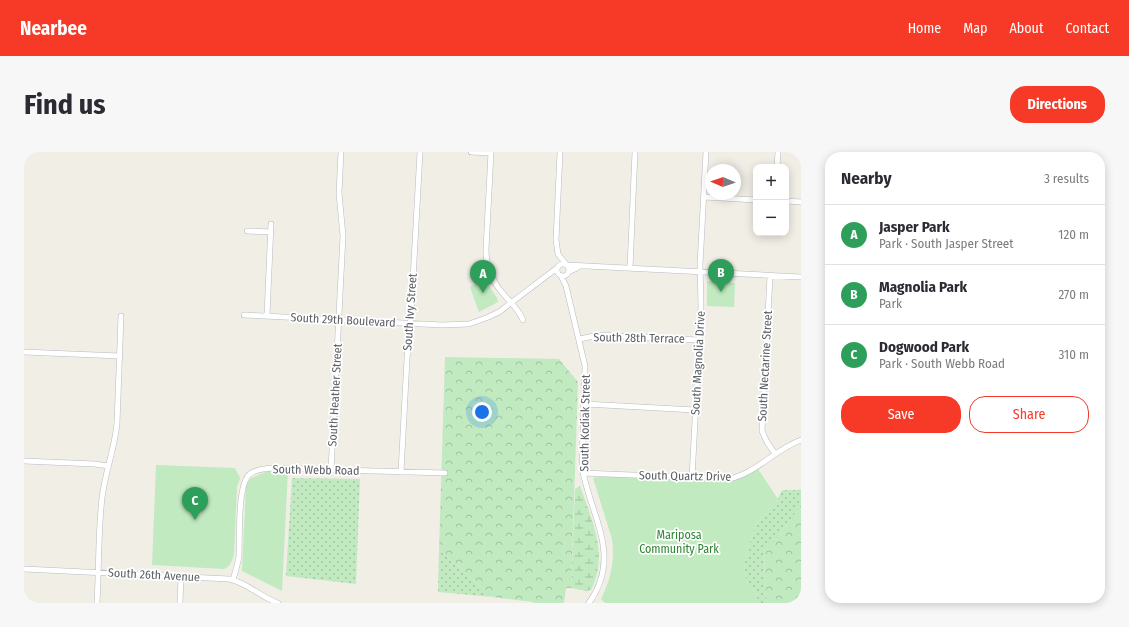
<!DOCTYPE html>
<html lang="en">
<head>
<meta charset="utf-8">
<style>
  :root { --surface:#fff; --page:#f7f7f7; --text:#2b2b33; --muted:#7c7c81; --line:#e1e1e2; --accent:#f63a27 }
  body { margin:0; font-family:"Fira Sans Condensed",sans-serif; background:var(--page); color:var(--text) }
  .controls { position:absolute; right:12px; top:12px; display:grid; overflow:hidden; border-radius:8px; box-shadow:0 2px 10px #0003 }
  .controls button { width:36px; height:36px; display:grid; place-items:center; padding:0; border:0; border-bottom:1px solid var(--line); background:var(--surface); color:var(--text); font:20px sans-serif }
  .compass { position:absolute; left:681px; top:12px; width:36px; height:36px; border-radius:50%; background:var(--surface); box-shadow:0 2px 10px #0003; rotate:272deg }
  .you { position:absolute; left:458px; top:260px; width:14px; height:14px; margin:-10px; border:3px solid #fff; border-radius:50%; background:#1a73e8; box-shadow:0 0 0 6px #1a73e833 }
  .badge { display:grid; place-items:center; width:26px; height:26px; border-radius:50%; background:var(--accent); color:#fff; font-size:13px; font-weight:700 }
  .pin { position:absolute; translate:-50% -33px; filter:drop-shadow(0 1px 2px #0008) }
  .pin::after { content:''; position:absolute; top:21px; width:14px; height:12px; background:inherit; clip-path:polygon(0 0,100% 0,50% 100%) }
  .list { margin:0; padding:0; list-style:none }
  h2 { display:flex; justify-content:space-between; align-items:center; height:52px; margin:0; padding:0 16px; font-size:17px }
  h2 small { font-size:13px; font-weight:400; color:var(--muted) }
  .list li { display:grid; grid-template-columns:26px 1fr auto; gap:12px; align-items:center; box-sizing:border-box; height:60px; padding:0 16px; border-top:1px solid var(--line) }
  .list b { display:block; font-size:15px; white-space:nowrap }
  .list p { margin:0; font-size:13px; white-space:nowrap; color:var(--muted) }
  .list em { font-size:13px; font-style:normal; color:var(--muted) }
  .actions { display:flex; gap:8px; padding:12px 16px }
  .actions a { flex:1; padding:9px 0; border:1px solid var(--accent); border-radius:16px; text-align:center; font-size:14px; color:var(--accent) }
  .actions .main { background:var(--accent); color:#fff }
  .map { position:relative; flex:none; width:777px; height:451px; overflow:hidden; border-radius:16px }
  header { display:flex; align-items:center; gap:24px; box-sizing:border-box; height:56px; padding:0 20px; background:var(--accent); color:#fff }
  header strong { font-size:19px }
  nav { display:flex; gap:22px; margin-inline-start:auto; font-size:14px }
  .intro { display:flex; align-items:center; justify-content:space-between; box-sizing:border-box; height:96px; padding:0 24px }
  h1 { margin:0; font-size:28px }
  .button { padding:10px 18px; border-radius:16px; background:var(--accent); color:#fff; font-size:14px; font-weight:700 }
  main { display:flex; gap:24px; padding:0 24px }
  aside { flex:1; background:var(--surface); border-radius:16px; box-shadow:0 2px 10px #0003 }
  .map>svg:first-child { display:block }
  .grass { fill:url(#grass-dots) }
  .forest { fill:url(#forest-crowns) }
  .wetland { fill:url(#wetland-marsh) }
  .park { fill:#c1eac1 }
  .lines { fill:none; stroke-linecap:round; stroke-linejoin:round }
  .minor-casing { stroke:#b8bbc0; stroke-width:6 }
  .minor { stroke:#fff; stroke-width:5 }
  .labels { text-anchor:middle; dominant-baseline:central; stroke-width:3.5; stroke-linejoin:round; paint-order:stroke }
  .street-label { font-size:12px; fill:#5d6167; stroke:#fff }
  .park-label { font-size:12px; fill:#2f8434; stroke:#fff }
</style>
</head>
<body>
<header>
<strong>Nearbee</strong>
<nav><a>Home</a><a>Map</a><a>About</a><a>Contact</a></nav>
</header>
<div class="intro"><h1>Find us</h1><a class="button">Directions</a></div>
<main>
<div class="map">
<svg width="777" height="451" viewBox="0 0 777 451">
  <defs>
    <pattern id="grass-dots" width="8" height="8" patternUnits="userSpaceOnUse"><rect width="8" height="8" fill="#c1eac1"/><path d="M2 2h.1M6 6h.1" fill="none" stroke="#a0c1a1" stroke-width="1.8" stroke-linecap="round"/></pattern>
    <pattern id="forest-crowns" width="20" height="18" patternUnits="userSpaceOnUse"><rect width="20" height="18" fill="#c1eac1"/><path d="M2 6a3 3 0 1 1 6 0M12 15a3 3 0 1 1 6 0" fill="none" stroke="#a0c1a1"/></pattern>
    <pattern id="wetland-marsh" width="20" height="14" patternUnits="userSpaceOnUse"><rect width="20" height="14" fill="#c1eac1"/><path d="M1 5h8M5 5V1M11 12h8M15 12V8" fill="none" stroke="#a0c1a1"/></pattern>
  </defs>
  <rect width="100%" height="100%" fill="#f1eee6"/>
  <path class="grass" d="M268,326L336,327L332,432L262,424Z
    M777,337V353L752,388L740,398L742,448L744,451H735L729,436L723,431L720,415L724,395L734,369L754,347L758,338H773Z
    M415,398L469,445L414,440Z"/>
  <path class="forest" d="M421,205L535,207L554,230L547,436H542L540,451H509V450L469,445L415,398Z
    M777,353V451H744L742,448L740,398L752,388Z"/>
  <path class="wetland" d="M556,334C568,369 585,402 567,438L562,439L547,436L551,337Z"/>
  <path class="park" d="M461,127L473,146L474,150L455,160L446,135Z
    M683,129L711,131L710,155L683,154Z
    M132,313L211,316L216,326L213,335L210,402C208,409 207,414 200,417L128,413Z
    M734,317L754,347L734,369L724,395L720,415L723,431L729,436L735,451H581L577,447C587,427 591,409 588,387L569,326L579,324L699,330L714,327Z
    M264,318L258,439L218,419L222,334L227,326L244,319Z"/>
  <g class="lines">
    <g class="minor-casing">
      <path id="minor" d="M447,0L467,1
        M467,0L462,97C462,117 469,131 482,145C489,153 495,158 499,168
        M536,0L532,88L534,102L542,112
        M753,15L754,0
        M680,45L732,48
        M762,49L777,50
        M223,79L247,80
        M533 118a6 6 0 1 1 12 0a6 6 0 1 1-12 0Z
        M543,113L777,125
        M606,116L611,0
        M544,120L553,116L555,114
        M537,124L542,134L561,214L558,315C566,364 599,403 565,451
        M746,124L738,279L743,290L751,302
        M220,163L418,173L445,172L462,166L475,160L533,116
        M243,163L247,72
        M556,187L574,183L675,188
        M0,200L96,204
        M561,252L671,258
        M0,309L71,312L84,314
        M307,318L319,84L315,41L317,0
        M377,320L383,207L387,164L396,0
        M559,321L705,327C733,321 751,297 777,288
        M668,326L677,154L676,113L682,0
        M0,417L205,427C224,431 236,445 254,451
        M209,428C211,420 214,412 215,404C216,386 213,332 226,322C232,317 240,317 247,316L421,321
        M73,451C75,416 74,381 78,346C81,320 91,296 93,271L97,164
        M156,451L157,425"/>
    </g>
    <use href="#minor" class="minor"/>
  </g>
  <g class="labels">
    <g class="street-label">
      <text transform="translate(386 160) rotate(-86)">South Ivy Street</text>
      <text transform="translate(319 168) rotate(3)">South 29th Boulevard</text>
      <text transform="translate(615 186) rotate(1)">South 28th Terrace</text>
      <text transform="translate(674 211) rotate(-87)">South Magnolia Drive</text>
      <text transform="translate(741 214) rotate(-87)">South Nectarine Street</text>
      <text transform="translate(311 243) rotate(-87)">South Heather Street</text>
      <text transform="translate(561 271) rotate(-89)">South Kodiak Street</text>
      <text transform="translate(292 318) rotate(1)">South Webb Road</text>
      <text transform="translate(661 324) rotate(1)">South Quartz Drive</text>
      <text transform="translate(130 423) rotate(3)">South 26th Avenue</text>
    </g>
    <g class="park-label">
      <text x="655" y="383">Mariposa<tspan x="655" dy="14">Community Park</tspan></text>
    </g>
  </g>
</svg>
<div class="controls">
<button>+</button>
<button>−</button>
</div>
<svg class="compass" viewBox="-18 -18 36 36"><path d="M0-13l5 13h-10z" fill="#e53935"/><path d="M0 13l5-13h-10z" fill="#7c7c81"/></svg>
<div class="you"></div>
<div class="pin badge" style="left:459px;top:141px;background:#2e9e5b">A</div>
<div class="pin badge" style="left:697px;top:140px;background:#2e9e5b">B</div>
<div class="pin badge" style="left:171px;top:368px;background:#2e9e5b">C</div>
</div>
<aside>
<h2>Nearby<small>3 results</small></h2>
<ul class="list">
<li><span class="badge" style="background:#2e9e5b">A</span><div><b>Jasper Park</b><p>Park · South Jasper Street</p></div><em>120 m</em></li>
<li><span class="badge" style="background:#2e9e5b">B</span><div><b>Magnolia Park</b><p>Park</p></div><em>270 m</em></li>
<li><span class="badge" style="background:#2e9e5b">C</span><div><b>Dogwood Park</b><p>Park · South Webb Road</p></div><em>310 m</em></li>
</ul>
<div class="actions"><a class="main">Save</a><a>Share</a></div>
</aside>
</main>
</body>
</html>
